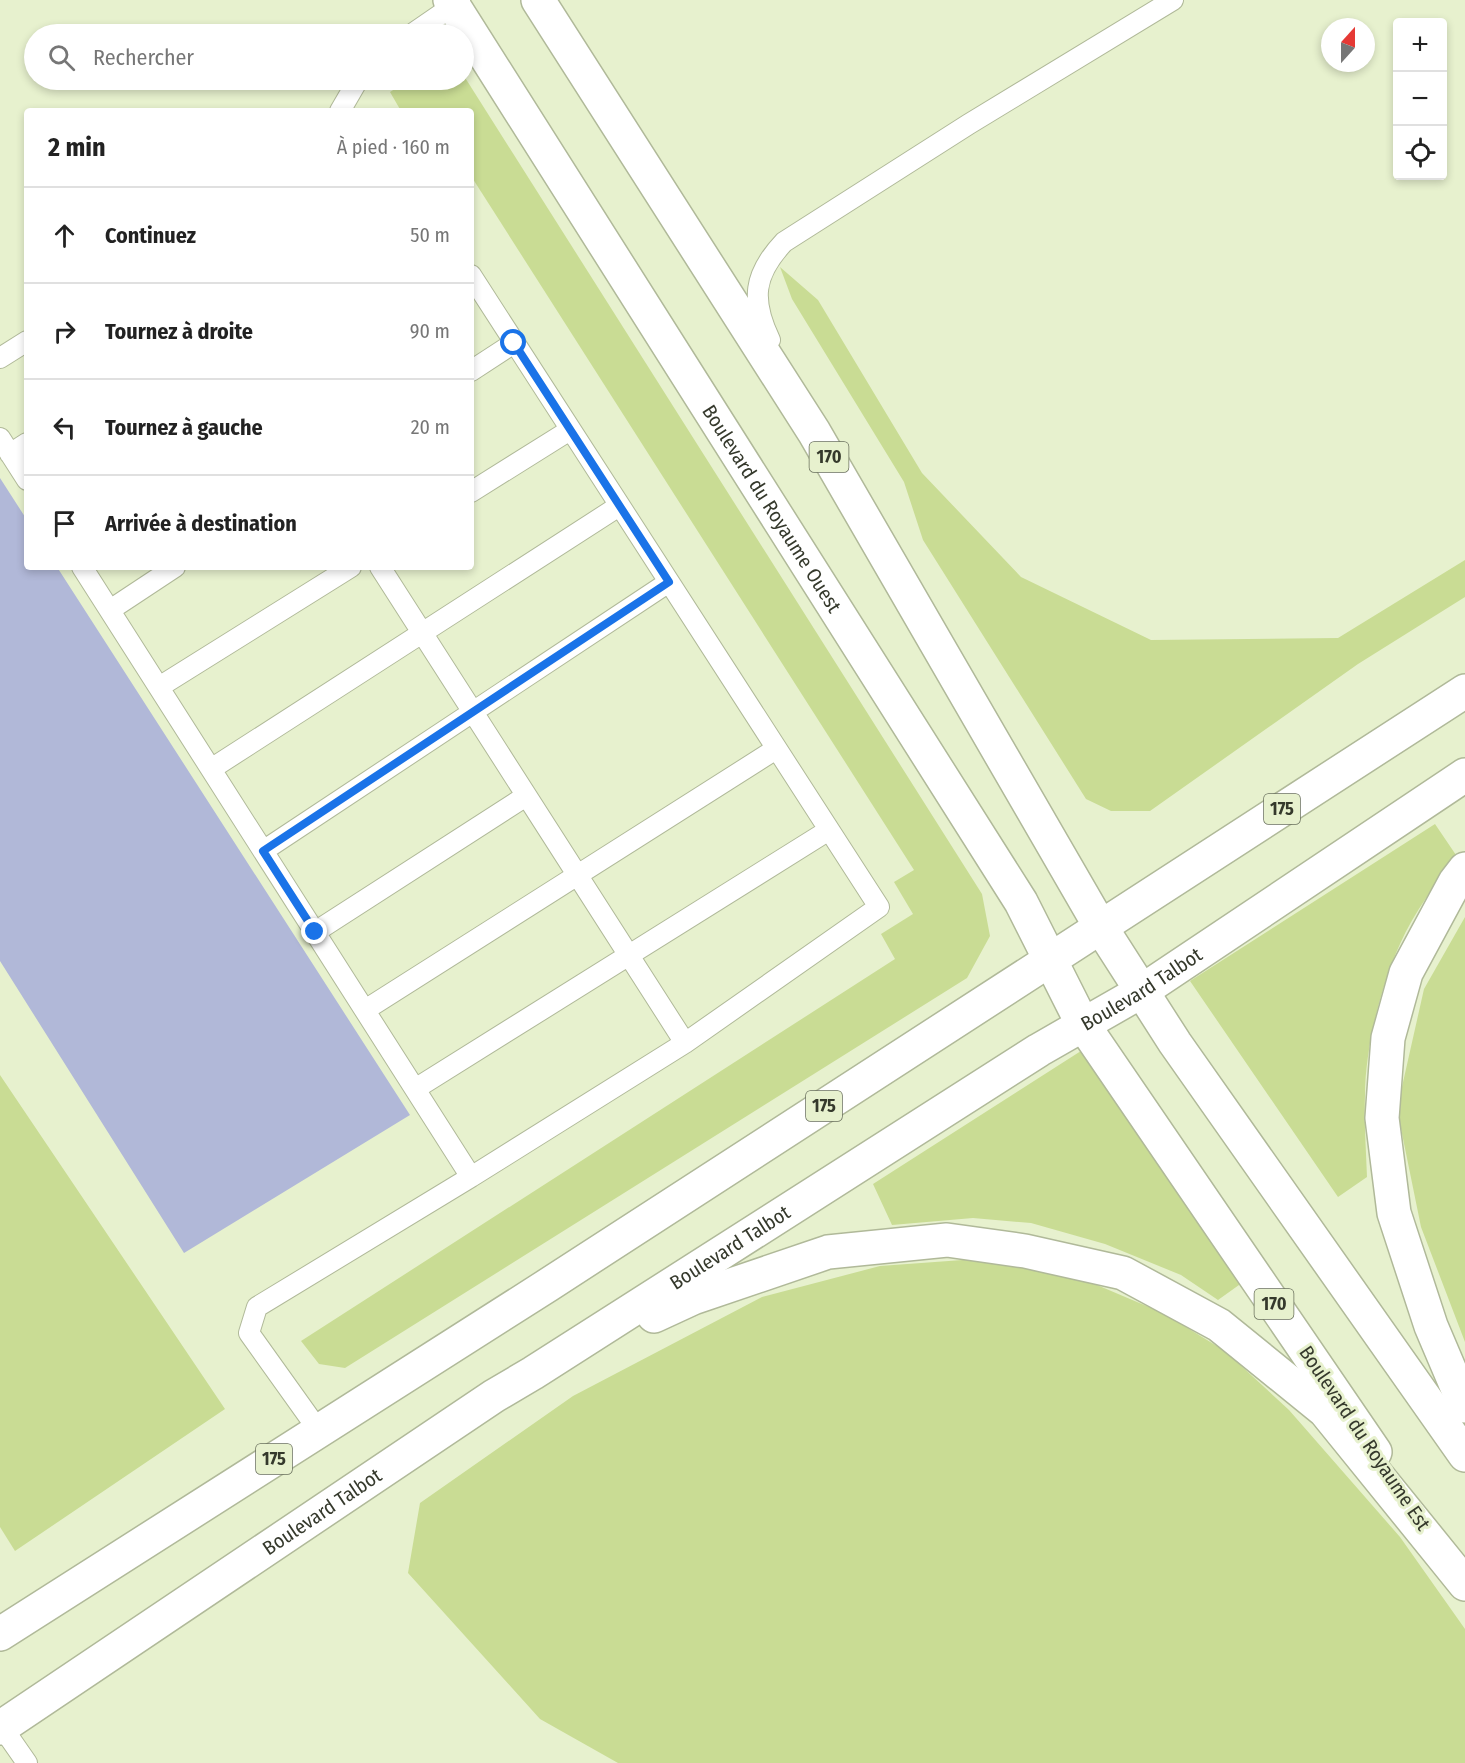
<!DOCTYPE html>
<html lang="fr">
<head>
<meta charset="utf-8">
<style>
  :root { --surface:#fff; --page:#f2f2f2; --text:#222; --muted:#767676; --line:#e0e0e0 }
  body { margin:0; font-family:"Fira Sans Condensed",sans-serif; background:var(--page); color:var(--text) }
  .controls { position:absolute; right:18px; top:18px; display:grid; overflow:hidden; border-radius:6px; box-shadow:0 3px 9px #0003 }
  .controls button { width:54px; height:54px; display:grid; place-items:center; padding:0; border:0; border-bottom:2px solid var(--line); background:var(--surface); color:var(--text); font:30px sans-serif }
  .compass { position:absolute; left:1321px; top:18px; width:54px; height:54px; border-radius:50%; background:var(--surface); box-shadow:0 3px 9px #0003; rotate:21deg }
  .stop { position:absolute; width:18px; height:18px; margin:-14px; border:4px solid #1a73e8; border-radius:50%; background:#fff }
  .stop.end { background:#1a73e8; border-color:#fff; box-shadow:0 2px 6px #0008 }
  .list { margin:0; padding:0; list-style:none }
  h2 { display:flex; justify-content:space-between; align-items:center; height:78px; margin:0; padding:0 24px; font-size:26px }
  h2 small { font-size:20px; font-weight:400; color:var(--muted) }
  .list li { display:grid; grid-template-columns:39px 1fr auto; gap:18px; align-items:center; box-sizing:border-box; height:96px; padding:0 24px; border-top:2px solid var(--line) }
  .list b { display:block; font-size:22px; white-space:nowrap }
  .list em { font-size:20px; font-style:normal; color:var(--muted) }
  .icon { flex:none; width:33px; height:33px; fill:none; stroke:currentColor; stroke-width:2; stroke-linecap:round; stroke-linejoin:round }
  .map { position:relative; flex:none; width:1465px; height:1763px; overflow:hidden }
  .search { position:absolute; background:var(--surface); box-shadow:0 3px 9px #0003; left:24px; top:24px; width:450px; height:66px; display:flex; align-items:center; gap:15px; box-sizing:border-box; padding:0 21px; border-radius:33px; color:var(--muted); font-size:22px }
  .panel { position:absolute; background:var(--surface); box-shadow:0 3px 9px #0003; left:24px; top:108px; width:450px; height:462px; border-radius:6px }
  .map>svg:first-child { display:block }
  .green { fill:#c9dc94 }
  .building { fill:#b1b8d8 }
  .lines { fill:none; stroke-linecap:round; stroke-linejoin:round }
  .lane-casing { stroke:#b0b999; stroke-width:22 }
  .primary-casing { stroke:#b0b999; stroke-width:36 }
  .highway-casing { stroke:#b0b999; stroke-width:36 }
  .lane { stroke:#fff; stroke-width:20 }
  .primary { stroke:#fff; stroke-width:33 }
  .highway { stroke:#fff; stroke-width:33 }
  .route { stroke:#1a73e8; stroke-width:8 }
  .labels { text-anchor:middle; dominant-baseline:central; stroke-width:6; stroke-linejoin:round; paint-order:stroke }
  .shield { fill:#e7f1ce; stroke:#6a705d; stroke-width:1.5 }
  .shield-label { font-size:18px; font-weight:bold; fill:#35392c }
  .street-label { font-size:20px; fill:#35392c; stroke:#e7f1ce }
</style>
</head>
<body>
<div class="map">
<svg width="1465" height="1763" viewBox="0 0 1465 1763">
  <rect width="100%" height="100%" fill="#e7f1ce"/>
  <path class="green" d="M464,76L982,894L990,936L967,978L345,1368L319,1364L301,1341L895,959L881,934L913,914L894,882L914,870L471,176V111H401L390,92L409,80H464Z
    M780,267L818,300L922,473L1021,577L1151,640L1338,638L1465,560V597L1358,664L1150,811H1111L1086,799L923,540L904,482L792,299Z
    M1435,824L1456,855C1436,884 1414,912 1400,944C1381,985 1365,1049 1365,1095C1364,1122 1366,1149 1367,1177L1338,1197L1190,981Z
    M1465,917V1342L1421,1227L1397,1109L1424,989Z
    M1095,1042L1246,1280L1218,1300L1181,1275L1105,1244L1031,1223L973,1218L892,1225L873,1184Z
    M0,1075L225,1409L15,1551L0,1527Z
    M976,1259L1064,1271L1163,1313L1225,1351L1289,1410L1400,1537L1465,1629V1763H618L540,1719L408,1573L420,1503L573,1396L762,1297L880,1266Z"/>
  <path class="building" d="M0,478L27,520V567H57L410,1115L184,1253L0,961Z"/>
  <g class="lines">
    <g class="lane-casing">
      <path id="lane" d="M412,34L460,1
        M340,111L358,80
        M471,275L879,907L685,1043L471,1177
        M770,340C751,300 753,275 784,242L969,124L1173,0
        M0,358L27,341
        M471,371L514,343
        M0,438L27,480
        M10,454L27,443
        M471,492L570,430
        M82,567L471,1177L257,1307L249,1333L319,1431
        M380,567L685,1043
        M110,610L175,567
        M159,687L351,567
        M211,769L619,506
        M263,851L669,582
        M315,932L526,796
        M365,1010L776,749
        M415,1089L829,830
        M2,1727L27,1763"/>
    </g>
    <g class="primary-casing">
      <g id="primary">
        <path id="s1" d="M450,0L1021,902L1082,1023L1375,1452"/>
        <path d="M538,0L814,432L1100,926L1175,1043L1465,1455"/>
      </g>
    </g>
    <g class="highway-casing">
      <g id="highway">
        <path d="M1465,869L1455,882L1406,973L1388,1038L1382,1118L1394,1213L1431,1326L1465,1406"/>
        <path d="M654,1316L693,1298L828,1252L947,1240L1025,1251L1123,1273L1219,1325L1325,1411L1465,1584"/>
        <path d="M0,1634L548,1285L1465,691"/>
        <path id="s2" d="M0,1728L494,1396L533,1373L1039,1050L1142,991L1465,775"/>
      </g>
    </g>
    <use href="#lane" class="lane"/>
    <use href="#primary" class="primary"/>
    <use href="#highway" class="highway"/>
  </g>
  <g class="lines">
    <path class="route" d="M315,932L263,851L669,582L514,343"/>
  </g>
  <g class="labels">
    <g class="shield">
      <rect x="809.5" y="442" width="39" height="30" rx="4.5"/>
      <rect x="1264" y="794" width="36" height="30" rx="4.5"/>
      <rect x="806" y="1091" width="36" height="30" rx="4.5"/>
      <rect x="1254.5" y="1289" width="39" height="30" rx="4.5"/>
      <rect x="256" y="1444" width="36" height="30" rx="4.5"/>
    </g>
    <g class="shield-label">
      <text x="829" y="457">170</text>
      <text x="1282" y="809">175</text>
      <text x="824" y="1106">175</text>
      <text x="1274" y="1304">170</text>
      <text x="274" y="1459">175</text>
    </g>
    <g class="street-label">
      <text stroke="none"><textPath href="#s1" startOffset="602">Boulevard du Royaume Ouest</textPath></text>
      <text stroke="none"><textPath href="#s2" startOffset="1360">Boulevard Talbot</textPath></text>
      <text stroke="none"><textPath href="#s2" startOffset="874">Boulevard Talbot</textPath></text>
      <text transform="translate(1365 1438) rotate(56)">Boulevard du Royaume Est</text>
      <text stroke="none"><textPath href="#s2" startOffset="388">Boulevard Talbot</textPath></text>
    </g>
  </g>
</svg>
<div class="controls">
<button>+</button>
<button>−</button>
<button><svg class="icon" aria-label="locate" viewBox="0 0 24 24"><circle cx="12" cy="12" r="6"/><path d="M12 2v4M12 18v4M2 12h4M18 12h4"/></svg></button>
</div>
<svg class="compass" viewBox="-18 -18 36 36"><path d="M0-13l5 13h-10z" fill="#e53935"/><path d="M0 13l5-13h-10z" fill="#767676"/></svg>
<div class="stop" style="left:514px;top:343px"></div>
<div class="stop end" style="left:315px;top:932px"></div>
<div class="search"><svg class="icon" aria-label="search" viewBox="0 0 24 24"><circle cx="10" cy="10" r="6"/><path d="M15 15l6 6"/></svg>Rechercher</div>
<section class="panel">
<h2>2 min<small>À pied · 160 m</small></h2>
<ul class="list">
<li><svg class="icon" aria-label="ahead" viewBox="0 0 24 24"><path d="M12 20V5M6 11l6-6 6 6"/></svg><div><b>Continuez</b></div><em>50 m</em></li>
<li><svg class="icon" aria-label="right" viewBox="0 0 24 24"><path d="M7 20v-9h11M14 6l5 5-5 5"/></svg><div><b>Tournez à droite</b></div><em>90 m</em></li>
<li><svg class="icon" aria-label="left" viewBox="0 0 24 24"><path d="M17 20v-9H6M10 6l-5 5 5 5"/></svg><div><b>Tournez à gauche</b></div><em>20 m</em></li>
<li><svg class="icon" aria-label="arrive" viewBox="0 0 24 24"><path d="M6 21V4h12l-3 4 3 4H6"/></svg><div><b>Arrivée à destination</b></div></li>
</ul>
</section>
</div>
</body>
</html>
